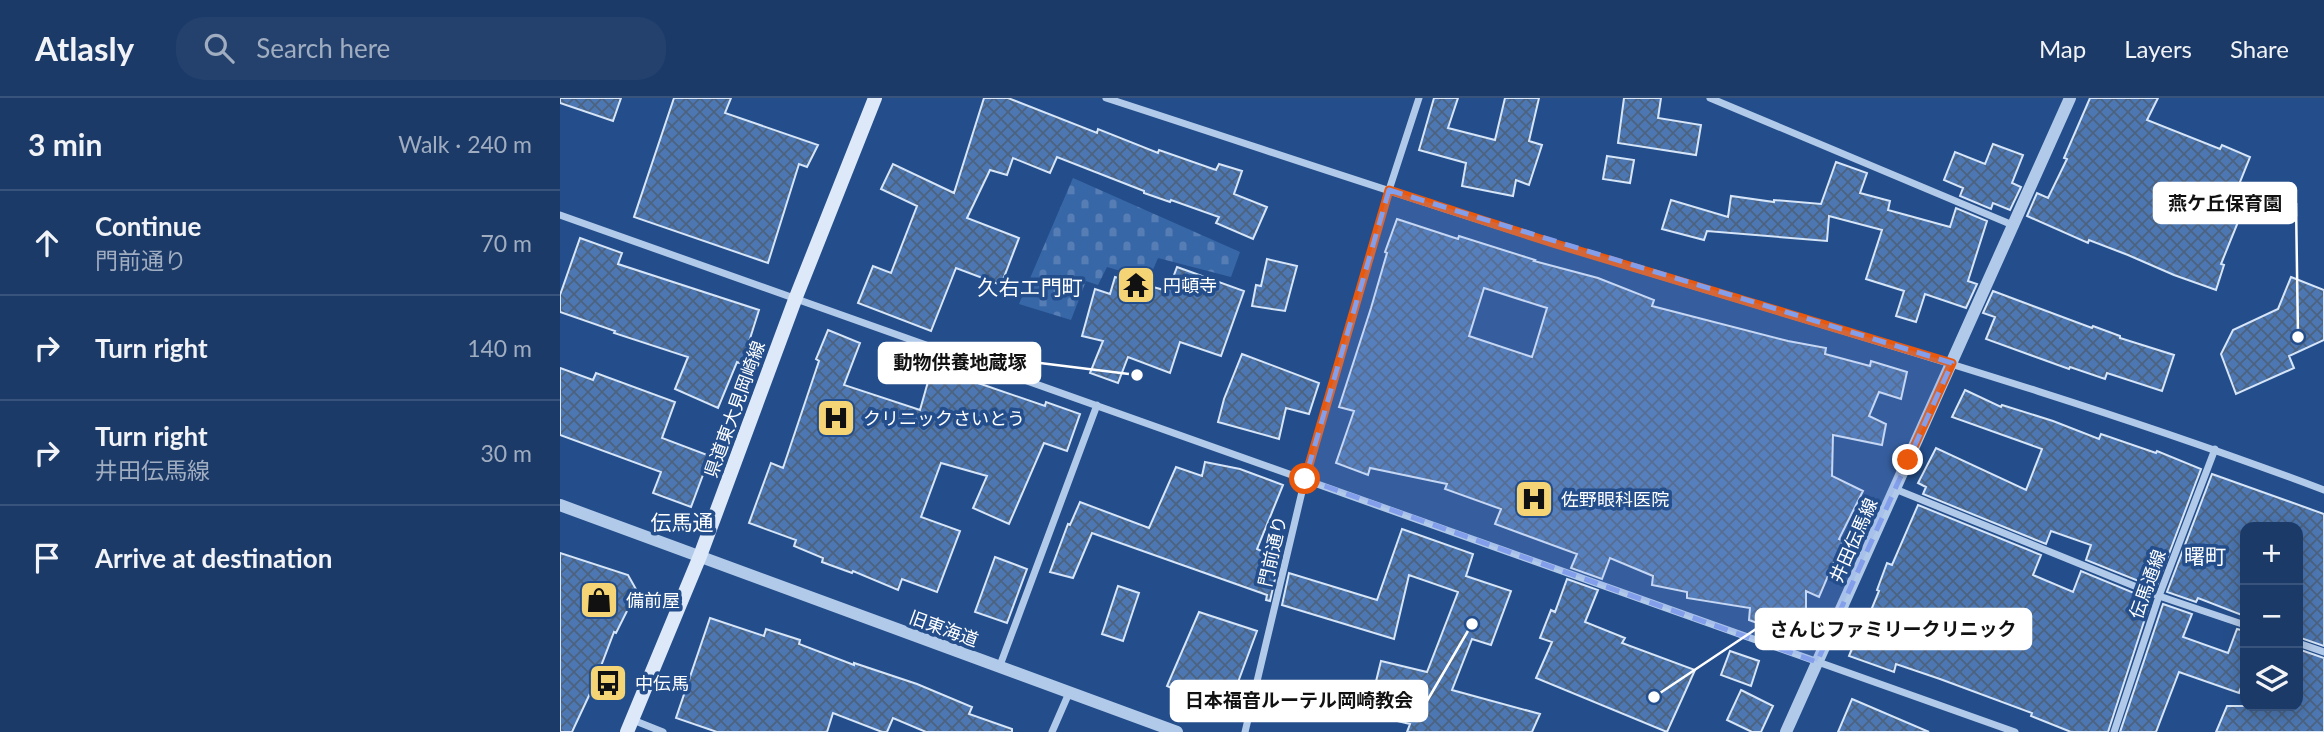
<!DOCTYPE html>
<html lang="en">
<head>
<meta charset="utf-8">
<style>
  :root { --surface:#1b3a68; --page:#24416e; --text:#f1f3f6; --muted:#a0adc0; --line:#39547c }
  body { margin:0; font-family:Lato,"Noto Sans JP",sans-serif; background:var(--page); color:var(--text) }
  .controls { position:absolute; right:21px; bottom:21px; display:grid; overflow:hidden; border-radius:14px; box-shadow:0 4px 18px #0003 }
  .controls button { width:63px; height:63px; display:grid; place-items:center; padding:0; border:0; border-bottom:2px solid var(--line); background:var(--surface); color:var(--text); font:35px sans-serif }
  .stop { position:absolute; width:21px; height:21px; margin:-16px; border:5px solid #ea580c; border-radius:50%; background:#fff }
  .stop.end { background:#ea580c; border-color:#fff; box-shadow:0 2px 7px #0008 }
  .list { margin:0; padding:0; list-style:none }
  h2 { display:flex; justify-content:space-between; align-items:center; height:91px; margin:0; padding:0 28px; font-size:30px }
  h2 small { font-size:23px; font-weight:400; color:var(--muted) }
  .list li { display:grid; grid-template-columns:46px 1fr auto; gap:21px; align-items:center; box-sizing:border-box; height:105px; padding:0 28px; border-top:2px solid var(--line) }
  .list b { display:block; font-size:26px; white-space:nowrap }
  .list p { margin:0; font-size:23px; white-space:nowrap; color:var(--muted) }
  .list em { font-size:23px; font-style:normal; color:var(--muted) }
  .icon { flex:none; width:38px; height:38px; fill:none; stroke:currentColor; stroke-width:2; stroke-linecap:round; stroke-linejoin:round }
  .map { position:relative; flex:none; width:1764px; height:634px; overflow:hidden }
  header { display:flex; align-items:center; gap:42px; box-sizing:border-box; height:98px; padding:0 35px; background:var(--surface); border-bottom:2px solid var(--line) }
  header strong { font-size:33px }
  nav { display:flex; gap:38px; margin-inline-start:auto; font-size:24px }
  .search { width:490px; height:63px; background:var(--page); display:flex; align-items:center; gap:18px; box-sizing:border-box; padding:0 24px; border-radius:28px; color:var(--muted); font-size:26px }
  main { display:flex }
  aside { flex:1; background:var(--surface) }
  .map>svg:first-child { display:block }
  .cemetery { fill:url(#cemetery-stones) }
  .building { fill:url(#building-cross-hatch); stroke:#d6e5f8; stroke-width:2; fill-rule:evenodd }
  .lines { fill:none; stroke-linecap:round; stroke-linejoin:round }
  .minor { stroke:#b2caea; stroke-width:7 }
  .tertiary { stroke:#b2caea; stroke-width:12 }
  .secondary { stroke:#dde8f8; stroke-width:14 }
  .route { stroke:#ea580c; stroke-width:9 }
  .marked { fill:#839eea; fill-opacity:0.2; stroke:#839eea; stroke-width:5; stroke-dasharray:14 9; stroke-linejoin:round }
  .labels { text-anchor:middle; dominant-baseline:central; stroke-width:7; stroke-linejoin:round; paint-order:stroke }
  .poi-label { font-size:18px; fill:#fff; stroke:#244e8b; text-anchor:start }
  .street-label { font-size:18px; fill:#fff; stroke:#244e8b }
  .quarter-label { font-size:21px; fill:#fff; stroke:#244e8b }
  .leader { fill:none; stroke:#fff; stroke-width:2.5 }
  .callout-dot { fill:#fff; stroke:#244e8b; stroke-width:2.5 }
  .callout { fill:#fff; stroke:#fff; stroke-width:2.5 }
  .callout-label { font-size:19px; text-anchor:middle; font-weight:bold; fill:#111 }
</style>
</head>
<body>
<header>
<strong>Atlasly</strong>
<div class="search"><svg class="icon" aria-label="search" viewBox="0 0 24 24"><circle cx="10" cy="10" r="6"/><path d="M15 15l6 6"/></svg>Search here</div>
<nav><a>Map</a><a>Layers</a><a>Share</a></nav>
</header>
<main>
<aside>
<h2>3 min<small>Walk · 240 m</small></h2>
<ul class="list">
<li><svg class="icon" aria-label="ahead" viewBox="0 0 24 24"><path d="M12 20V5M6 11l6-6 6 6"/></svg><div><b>Continue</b><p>門前通り</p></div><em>70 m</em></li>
<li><svg class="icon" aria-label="right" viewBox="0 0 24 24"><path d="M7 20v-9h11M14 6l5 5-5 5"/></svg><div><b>Turn right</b></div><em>140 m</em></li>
<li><svg class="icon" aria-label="right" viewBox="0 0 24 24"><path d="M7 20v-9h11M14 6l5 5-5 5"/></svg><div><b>Turn right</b><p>井田伝馬線</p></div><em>30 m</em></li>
<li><svg class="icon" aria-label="arrive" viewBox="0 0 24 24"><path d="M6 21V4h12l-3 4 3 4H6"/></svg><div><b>Arrive at destination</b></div></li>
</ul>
</aside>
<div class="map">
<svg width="1764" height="634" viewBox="0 0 1764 634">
  <defs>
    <pattern id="cemetery-stones" width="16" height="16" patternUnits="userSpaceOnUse" patternTransform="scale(1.75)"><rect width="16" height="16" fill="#3867a8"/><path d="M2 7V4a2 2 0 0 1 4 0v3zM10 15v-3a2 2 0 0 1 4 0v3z" fill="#567eb5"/></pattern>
    <pattern id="building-cross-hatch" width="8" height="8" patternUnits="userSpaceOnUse" patternTransform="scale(1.75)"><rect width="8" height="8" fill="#4c77b2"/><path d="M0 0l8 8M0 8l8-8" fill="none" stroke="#4c627f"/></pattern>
  </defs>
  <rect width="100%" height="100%" fill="#244e8b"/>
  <path class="cemetery" d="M513,80L680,154L671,179L598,160L589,181L547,169L538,187L526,183L511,222L459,206Z"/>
  <path class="building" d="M0,0H61L53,23L0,5Z
    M114,0H171L165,15L258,47L247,69L239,66L208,165L74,119Z
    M424,0H448L537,35L538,31L598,55L599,52L656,72L659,66L682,73L674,96L707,109L693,141L656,125L659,119L611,102L610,104L584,95V93L497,59L490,75L453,60L447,77L430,72L407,120L459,140L441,187L396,170L371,233L298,205L313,168L331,175L357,108L321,91L333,66L394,95Z
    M874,0H898L888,30L935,42L945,0H979L969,43L982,47L969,87L956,82L953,98L902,88L906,65L859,52Z
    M1064,0H1101L1098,20L1141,27L1136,57L1058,45Z
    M1530,0H1598L1587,22L1660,51L1662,47L1690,59L1666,119L1678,124L1661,166L1664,167L1656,192L1614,177L1568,157L1529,142L1528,145L1467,118L1477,95L1488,100L1507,61L1504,60Z
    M1433,46L1463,57L1452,85L1461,89L1450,112L1433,105L1431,111L1400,98L1403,90L1384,82L1395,54L1425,66Z
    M1047,58L1074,62L1070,85L1043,81Z
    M1276,64L1307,75L1300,95L1330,103L1328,112L1390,129L1396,110L1427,123L1408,183L1417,186L1406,210L1365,196L1356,224L1336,218L1344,193L1306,181L1322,132L1269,118L1267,143L1147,133L1144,142L1102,131L1111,102L1168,119L1171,98L1214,104V102L1261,106Z
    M837,121L898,141L899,138L975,162L974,163L1038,180L1094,202L1092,208L1228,243L1266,250L1265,256L1310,268L1311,263L1347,274L1341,301L1319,294L1309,318L1326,326L1322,347L1273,337L1272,378L1303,393L1279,441L1283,443L1259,499L1246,493V525L1200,526L1189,522L1190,510L1127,500V494L1092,487L1093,478L1050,460L1042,481L1011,470L1017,456L935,426L941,411L885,391L887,386L810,370L808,377L776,365L794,313L779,309L811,210L827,155L825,154ZM924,190L987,210L972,259L909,238Z
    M20,140L62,155L58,166L199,212L182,266L177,264L158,310L115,291L128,259L54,235L55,233L0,214V197Z
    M707,161L737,168L725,213L692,208L696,187L701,188Z
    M617,169L684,193L661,258L620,244L610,275L568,259L558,285L530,275L543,243L522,238L535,191L550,196L555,179L608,193Z
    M1731,179L1764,192V242L1729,258L1734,270L1676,296L1661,256L1673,232L1718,211Z
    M1433,193L1532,230L1533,228L1560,238V240L1614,257L1602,293L1547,275L1545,281L1510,269L1509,271L1426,241L1435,219L1423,215Z
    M268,232L300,245L284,287L360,312L371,273L418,285L485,308L486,304L520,316L507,353L484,345L449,426L413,410L427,378L381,365L361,419L400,433L377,494L342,481L338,492L293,473L292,475L262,464L263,460L234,448L236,442L189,425L211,365L223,370L259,263L256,261Z
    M682,256L759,285L749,316L726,310L719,341L658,324L664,301Z
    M0,270L33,282L36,275L115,304L102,340L150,358L131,409L93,395L101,374L0,337Z
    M1405,292L1441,309L1442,307L1493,323L1539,341L1541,336L1596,355L1597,353L1641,371L1596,490L1526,462L1531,447L1491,433L1486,446L1363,396L1366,389L1358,385L1376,350L1466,392L1482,351L1392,319Z
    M645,364L680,371L723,387L697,451L710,457L705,468L717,472L710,503L706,502L707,497L532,435L513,480L490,474L508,426L510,427L520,404L589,430L616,369L642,378Z
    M1652,376L1764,416V548L1738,539V429H1685V521L1681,519L1682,517L1638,500L1636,504L1607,494Z
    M1358,407L1481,457L1473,477L1513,494L1521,473L1591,502L1548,634H1511L1471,618L1472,615L1380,581L1336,566L1334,574L1289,558L1300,531L1303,532L1319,493L1317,492L1327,465L1332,467Z
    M842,431L913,456L906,478L951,493L931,547L912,541L892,592L980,616L972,634H847L850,626L808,616L821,563L867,574L898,494L849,477L834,541L722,507L729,475L817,502Z
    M0,455L68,477L77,493L56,535L54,534L33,589L12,634H0Z
    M435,459L467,471L447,525L415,514Z
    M1007,481L1038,492L1025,524L1065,540L1062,545L1135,572L1107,634L976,580L992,544L980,540L991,512L995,514Z
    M558,488L579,495L563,543L542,536Z
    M1603,506L1632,516L1623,539L1668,555L1677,531L1685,533V578L1679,595L1619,574L1596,634H1560Z
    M639,514L697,533L671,603L631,588L627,597L607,588Z
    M150,520L204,538L206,531L240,542L239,546L294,567V565L357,586L412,609L409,616L452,631V634H366L333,620L327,634H322L273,615L267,634H157L116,620Z
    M1738,551L1764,560V634H1656L1667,608H1738Z
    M1170,553L1199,563L1191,588L1161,577Z
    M1181,592L1213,608L1201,634H1192L1167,622Z
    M1292,601L1369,634H1278Z"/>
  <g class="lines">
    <path class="minor" d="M546,0C697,49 847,100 999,147C1255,226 1513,297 1764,392
      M1150,0L1455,128
      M0,117L1455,634
      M1335,391L1599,498L1685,527
      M1738,545L1764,554
      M439,570L537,307
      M73,622L103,634
      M492,634L509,595
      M685,634L745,381L829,92L859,0
      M1554,634L1599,498L1655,351"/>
    <path class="tertiary" d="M0,407L617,634
      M1226,634L1510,0"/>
    <path class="secondary" d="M67,634L140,458L236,199L315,0"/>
  </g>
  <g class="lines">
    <path class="route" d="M745,381L829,92L996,146L1392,265L1348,362"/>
  </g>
  <path class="marked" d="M829,92L1392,265L1257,564L745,381Z"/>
  <defs>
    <g id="temple-square" transform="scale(2.0125)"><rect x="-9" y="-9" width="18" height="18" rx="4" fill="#f5d476" stroke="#244e8b"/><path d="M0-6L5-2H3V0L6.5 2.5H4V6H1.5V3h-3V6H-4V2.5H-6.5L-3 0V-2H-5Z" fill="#111"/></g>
    <g id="hospital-square" transform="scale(2.0125)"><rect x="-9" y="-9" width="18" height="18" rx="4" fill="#f5d476" stroke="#244e8b"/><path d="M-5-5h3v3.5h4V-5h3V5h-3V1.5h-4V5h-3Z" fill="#111"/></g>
    <g id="shop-square" transform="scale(2.0125)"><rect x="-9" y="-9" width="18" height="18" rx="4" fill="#f5d476" stroke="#244e8b"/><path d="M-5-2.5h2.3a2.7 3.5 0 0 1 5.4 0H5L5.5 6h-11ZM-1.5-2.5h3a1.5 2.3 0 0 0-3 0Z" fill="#111"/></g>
    <g id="bus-square" transform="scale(2.0125)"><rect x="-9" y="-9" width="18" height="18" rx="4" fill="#f5d476" stroke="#244e8b"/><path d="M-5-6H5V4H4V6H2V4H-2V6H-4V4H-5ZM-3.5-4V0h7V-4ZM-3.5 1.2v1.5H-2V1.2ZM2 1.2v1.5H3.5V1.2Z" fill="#111"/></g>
  </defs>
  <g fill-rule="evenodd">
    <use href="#temple-square" x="576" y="187"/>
    <use href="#hospital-square" x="276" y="320"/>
    <use href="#hospital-square" x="974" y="401"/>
    <use href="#shop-square" x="39" y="502"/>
    <use href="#bus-square" x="48" y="585"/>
  </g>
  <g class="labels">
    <g class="poi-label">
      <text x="603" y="187">円頓寺</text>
      <text x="303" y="320">クリニックさいとう</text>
      <text x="1001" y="401">佐野眼科医院</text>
      <text x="66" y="502">備前屋</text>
      <text x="75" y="585">中伝馬</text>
    </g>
    <g class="street-label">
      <text transform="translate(174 311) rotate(-70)">県道東大見岡崎線</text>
      <text transform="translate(1293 442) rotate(-66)">井田伝馬線</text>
      <text transform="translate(712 453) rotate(-77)">門前通り</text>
      <text transform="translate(1587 486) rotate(-70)">伝馬通線</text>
      <text transform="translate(384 530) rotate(20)">旧東海道</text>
    </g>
    <g class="quarter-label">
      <text x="470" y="188">久右エ門町</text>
      <text x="122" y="423">伝馬通</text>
      <text x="1645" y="457">曙町</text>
    </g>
  </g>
  <path class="leader" d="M1738 239L1736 105M577 277L480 265M1094 599L1196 531M912 526L867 603"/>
  <g class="callout-dot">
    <circle cx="1738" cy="239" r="7"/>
    <circle cx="577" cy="277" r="7"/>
    <circle cx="1094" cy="599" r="7"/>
    <circle cx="912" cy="526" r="7"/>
  </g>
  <g class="callout">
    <rect x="1594" y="85" width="142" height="40" rx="7"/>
    <rect x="319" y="245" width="161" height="40" rx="7"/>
    <rect x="1196" y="511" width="275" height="40" rx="7"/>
    <rect x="611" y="583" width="256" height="40" rx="7"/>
  </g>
  <g class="callout-label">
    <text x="1665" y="112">燕ケ丘保育園</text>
    <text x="400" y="271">動物供養地蔵塚</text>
    <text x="1333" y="538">さんじファミリークリニック</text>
    <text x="739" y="609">日本福音ルーテル岡崎教会</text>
  </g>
</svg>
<div class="controls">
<button>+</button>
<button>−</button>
<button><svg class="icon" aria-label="layers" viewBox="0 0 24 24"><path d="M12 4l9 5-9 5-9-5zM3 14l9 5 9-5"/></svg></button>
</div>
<div class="stop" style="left:745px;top:381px"></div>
<div class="stop end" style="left:1348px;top:362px"></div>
</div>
</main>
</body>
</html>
